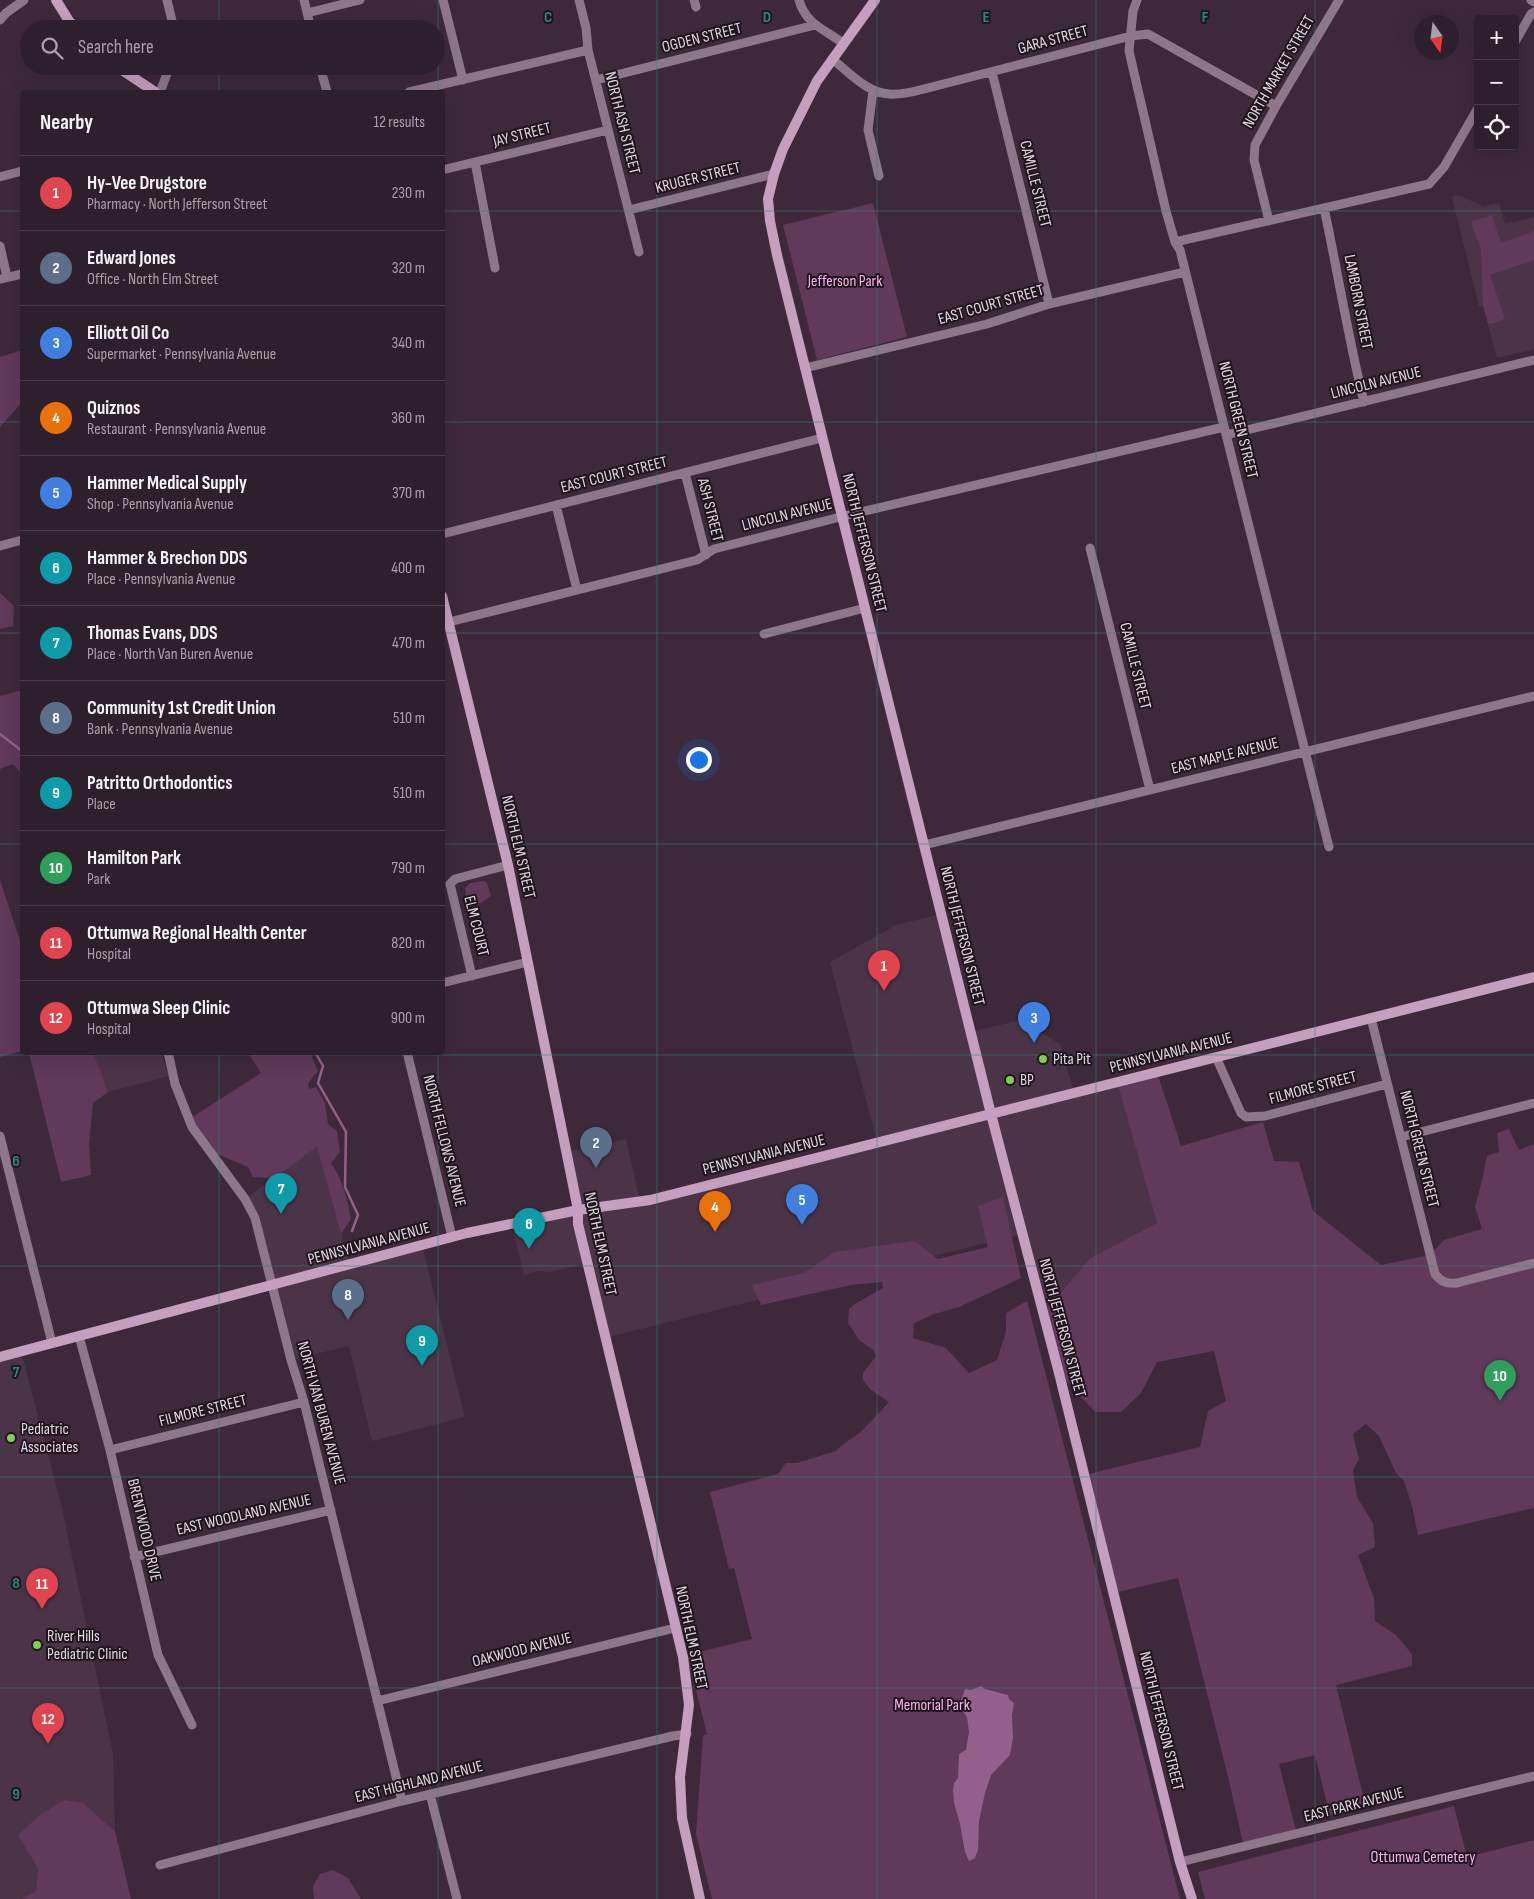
<!DOCTYPE html>
<html lang="en">
<head>
<meta charset="utf-8">
<style>
  :root { --surface:#2e1f2c; --page:#362734; --text:#f1f3f6; --muted:#a7a2a9; --line:#493d48; --accent:#d93025 }
  body { margin:0; font-family:"Sofia Sans Condensed",sans-serif; background:var(--page); color:var(--text) }
  .controls { position:absolute; right:15px; top:15px; display:grid; overflow:hidden; border-radius:5px; box-shadow:0 5px 20px #0002 }
  .controls button { width:45px; height:45px; display:grid; place-items:center; padding:0; border:0; border-bottom:1px solid var(--line); background:var(--surface); color:var(--text); font:25px sans-serif }
  .compass { position:absolute; left:1414px; top:15px; width:45px; height:45px; border-radius:50%; background:var(--surface); box-shadow:0 5px 20px #0002; rotate:166deg }
  .you { position:absolute; left:698px; top:759px; width:18px; height:18px; margin:-12px; border:4px solid #fff; border-radius:50%; background:#1a73e8; box-shadow:0 0 0 8px #1a73e833 }
  .badge { display:grid; place-items:center; width:32px; height:32px; border-radius:50%; background:var(--accent); color:#fff; font-size:16px; font-weight:700 }
  .pin { position:absolute; translate:-50% -41px; filter:drop-shadow(0 1px 2px #0008) }
  .pin::after { content:''; position:absolute; top:26px; width:18px; height:15px; background:inherit; clip-path:polygon(0 0,100% 0,50% 100%) }
  .list { margin:0; padding:0; list-style:none }
  h2 { display:flex; justify-content:space-between; align-items:center; height:65px; margin:0; padding:0 20px; font-size:21px }
  h2 small { font-size:16px; font-weight:400; color:var(--muted) }
  .list li { display:grid; grid-template-columns:32px 1fr auto; gap:15px; align-items:center; box-sizing:border-box; height:75px; padding:0 20px; border-top:1px solid var(--line) }
  .list b { display:block; font-size:19px; white-space:nowrap }
  .list p { margin:0; font-size:16px; white-space:nowrap; color:var(--muted) }
  .list em { font-size:16px; font-style:normal; color:var(--muted) }
  .icon { flex:none; width:28px; height:28px; fill:none; stroke:currentColor; stroke-width:2; stroke-linecap:round; stroke-linejoin:round }
  .map { position:relative; flex:none; width:1534px; height:1899px; overflow:hidden }
  .search { position:absolute; background:var(--surface); box-shadow:0 5px 20px #0002; left:20px; top:20px; width:425px; height:55px; display:flex; align-items:center; gap:12px; box-sizing:border-box; padding:0 18px; border-radius:28px; color:var(--muted); font-size:19px }
  .panel { position:absolute; background:var(--surface); box-shadow:0 5px 20px #0002; left:20px; top:90px; width:425px; height:965px; border-radius:5px }
  .map>svg:first-child { display:block }
  .built { fill:#4c3448 }
  .green { fill:#60395b }
  .water { fill:#93608c }
  .lines { fill:none; stroke-linecap:round; stroke-linejoin:round }
  .stream { stroke:#93608c; stroke-width:2.5 }
  .street { stroke:#8f778b; stroke-width:9 }
  .secondary { stroke:#c49fbf; stroke-width:10 }
  .grid { fill:none; stroke:#2f857f; stroke-width:1; stroke-opacity:0.55 }
  .poi-dot { fill:#7ed053; stroke:#1e151d; stroke-width:2 }
  .labels { text-anchor:middle; dominant-baseline:central; stroke-width:4; stroke-linejoin:round; paint-order:stroke }
  .street-label { font-size:16px; fill:#e4d7e2; stroke:#1e151d }
  .park-label { font-size:16px; fill:#feb3f4; stroke:#1e151d }
  .poi-label { font-size:16px; fill:#e4d7e2; stroke:#1e151d; text-anchor:start }
  .grid-label { font-size:16px; text-anchor:middle; font-weight:bold; fill:#2f857f; stroke:#1e151d; stroke-width:4; stroke-linejoin:round; paint-order:stroke }
</style>
</head>
<body>
<div class="map">
<svg width="1534" height="1899" viewBox="0 0 1534 1899">
  <rect width="100%" height="100%" fill="#3d293a"/>
  <path class="built" d="M1457,195L1484,206L1499,203L1505,224L1534,217V349L1497,358L1483,306H1479L1452,197Z
    M941,914L970,1032L1021,1020L1060,1044L1074,1093L1117,1082L1157,1223L1090,1258L1043,1314L1022,1234L605,1338L587,1263L550,1272L538,1271L524,1275L511,1223L578,1210L566,1152L626,1139L640,1202L877,1142L830,962L896,925Z
    M92,1053H161L167,1071L173,1075L108,1092L100,1068Z
    M317,1147L350,1264L422,1245L465,1417L372,1441L349,1346L291,1360L273,1285L245,1199Z
    M21,1351L62,1508L113,1754L115,1831L83,1803L38,1868L36,1891L21,1899H0V1357Z"/>
  <path class="green" d="M873,203L907,337L817,360L783,225Z
    M1492,215L1501,243L1534,231V260L1490,275L1505,319L1491,324L1488,323L1483,305L1481,250L1471,222Z
    M22,350V402L0,427V357Z
    M0,593L14,606L13,626L0,629Z
    M22,690V774L13,764L0,769V696Z
    M0,880L20,941H22V1051L0,1057Z
    M484,881L487,883L491,896L481,903L469,906L467,904L465,889L470,883Z
    M29,1053H92L100,1068L108,1092L93,1103L89,1144L91,1175L61,1182Z
    M248,1053H310L318,1071L308,1083L309,1089L316,1087L325,1103L328,1124L337,1131L340,1152L331,1163C343,1180 347,1199 351,1219L341,1234L317,1147L277,1176L267,1178L253,1177L248,1167L208,1150L189,1119L261,1073Z
    M1157,1072L1181,1146L1263,1122L1274,1161L1299,1162L1313,1211L1381,1265L1430,1255L1444,1240L1482,1229L1475,1207L1483,1176L1487,1156L1499,1152L1497,1133L1509,1129L1519,1150L1534,1144V1508L1418,1535L1412,1506L1404,1481L1396,1473L1379,1436L1366,1424L1353,1434L1359,1459L1353,1470L1357,1497L1373,1523L1375,1547L1358,1555L1374,1598L1375,1621L1396,1635L1412,1654V1666L1336,1685L1366,1807L1330,1816L1315,1755L1279,1764L1297,1834L1244,1847L1228,1777L1178,1578L1113,1593L1084,1475L1200,1447L1208,1411L1226,1401L1214,1351L1157,1362L1141,1393L1121,1412H1095L1059,1373L1043,1314L1090,1258L1157,1223L1117,1082Z
    M1003,1197L1021,1278L959,1307L934,1314L914,1323L913,1338L946,1348L969,1373L997,1360L1006,1332V1313L1027,1301L1180,1899H712L696,1834L703,1736L707,1734L687,1655L752,1639L734,1568L729,1569L710,1492L778,1474L786,1463H797L836,1451L842,1445L861,1432L889,1402L871,1390L863,1380V1373L876,1356L873,1350L859,1340L848,1323L849,1309L855,1304L883,1288L882,1282L851,1285L761,1305L752,1285L804,1273L834,1252L914,1241L938,1259L988,1247L978,1206Z
    M64,1800L83,1803L115,1831L131,1899H21L36,1891L38,1868L18,1835L40,1815Z
    M1454,1806L1467,1857L1534,1840V1899H1205L1198,1872Z
    M333,1870L348,1878L361,1899H314L313,1886L320,1874Z"/>
  <path class="water" d="M981,1686L985,1689L1008,1695L1009,1699L1014,1703L1012,1715L1013,1737L1010,1755L991,1775L985,1793L979,1821L978,1850L975,1858L969,1861L965,1852L960,1824L954,1803L953,1790L954,1783L958,1778L959,1754L966,1750L969,1732L967,1717L961,1708V1701L965,1689L971,1690Z"/>
  <g class="lines">
    <path class="stream" d="M0,734L22,751
      M315,1052L323,1066L318,1083L346,1132L345,1187L358,1215L352,1231"/>
    <path class="street" d="M167,0L174,29
      M304,0L311,29
      M443,0L463,80
      M579,0L586,28L588,50L639,252
      M694,0L696,7
      M799,0C806,25 825,29 844,44
      M1137,0L1133,11L1129,51L1166,211L1175,242L1180,250L1329,847
      M1531,0L1534,2
      M307,13L360,0
      M0,20L6,13L24,0
      M1515,42L1531,14L1534,12
      M832,59C849,72 867,93 889,94C901,95 913,92 924,89L1131,36L1148,34L1276,106
      M320,66L327,92
      M992,72L1049,304
      M596,80L815,25
      M873,90L868,130L879,176
      M160,92L170,66
      M409,92L588,50
      M475,162L495,268
      M442,170L608,130
      M0,177L22,171
      M1324,208C1338,273 1348,337 1364,402
      M629,210L774,174
      M1269,221L1254,160L1255,145L1276,106L1339,0
      M1175,242L1429,184L1444,167L1478,108
      M0,246L7,277
      M0,279L22,274
      M805,368L987,324L1049,304L1185,272
      M1226,435L1534,360
      M685,473L706,555
      M556,505L577,590
      M442,534L822,438
      M0,546L22,540
      M1090,548L1150,790
      M449,622L697,560L714,549L852,514L1224,427
      M764,634L865,608
      M924,845L1534,696
      M472,976L450,884L455,879L508,865
      M442,983L528,962
      M1371,1018L1435,1274C1441,1282 1447,1284 1457,1283L1534,1263
      M168,1052L175,1084L192,1127L245,1199L255,1218L291,1360L304,1402L402,1801
      M407,1052L452,1237
      M1216,1057L1241,1113L1246,1117L1265,1116L1387,1084
      M0,1136L52,1343
      M1401,1137L1534,1103
      M79,1336L110,1450L158,1655L192,1725
      M110,1450L304,1402
      M134,1557L331,1510
      M377,1701L675,1628
      M430,1794L457,1899
      M1180,1862C1298,1834 1416,1805 1534,1776
      M160,1865L402,1801L673,1736L687,1734"/>
    <path class="secondary" d="M56,0L69,21L77,29
      M875,0L817,81L783,149L774,174L768,199L770,221L777,255L991,1114L1059,1373L1180,1862L1192,1899
      M116,66L155,92
      M442,596L508,865L568,1160L578,1210V1224L683,1657L689,1705L680,1777L682,1818L700,1899
      M0,1357L467,1233L578,1210L650,1200L1534,977"/>
  </g>
  <path class="grid" d="M219,0V29M438,0V92M657,0V1899M877,0V1899M1096,0V1899M1315,0V1899M219,66V92M0,211H22M442,211H1534M0,422H22M442,422H1534M0,633H22M442,633H1534M0,844H22M442,844H1534M219,1052V1899M438,1052V1899M0,1055H1534M0,1266H1534M0,1477H1534M0,1688H1534"/>
  <g class="poi-dot">
    <circle cx="1043" cy="1059" r="5"/>
    <circle cx="1010" cy="1080" r="5"/>
    <circle cx="11" cy="1438" r="5"/>
    <circle cx="37" cy="1645" r="5"/>
  </g>
  <g class="labels">
    <g class="street-label">
      <text transform="translate(702 38) rotate(-14)">OGDEN STREET</text>
      <text transform="translate(1053 40) rotate(-15)">GARA STREET</text>
      <text transform="translate(1279 72) rotate(-60)">NORTH MARKET STREET</text>
      <text transform="translate(622 123) rotate(76)">NORTH ASH STREET</text>
      <text transform="translate(522 135) rotate(-14)">JAY STREET</text>
      <text transform="translate(698 178) rotate(-14)">KRUGER STREET</text>
      <text transform="translate(1035 184) rotate(76)">CAMILLE STREET</text>
      <text transform="translate(1358 302) rotate(79)">LAMBORN STREET</text>
      <text transform="translate(991 305) rotate(-16)">EAST COURT STREET</text>
      <text transform="translate(1376 383) rotate(-14)">LINCOLN AVENUE</text>
      <text transform="translate(1238 420) rotate(76)">NORTH GREEN STREET</text>
      <text transform="translate(614 475) rotate(-14)">EAST COURT STREET</text>
      <text transform="translate(710 510) rotate(76)">ASH STREET</text>
      <text transform="translate(787 515) rotate(-14)">LINCOLN AVENUE</text>
      <text transform="translate(864 543) rotate(76)">NORTH JEFFERSON STREET</text>
      <text transform="translate(1135 666) rotate(76)">CAMILLE STREET</text>
      <text transform="translate(1225 756) rotate(-14)">EAST MAPLE AVENUE</text>
      <text transform="translate(518 847) rotate(77)">NORTH ELM STREET</text>
      <text transform="translate(476 926) rotate(76)">ELM COURT</text>
      <text transform="translate(962 936) rotate(76)">NORTH JEFFERSON STREET</text>
      <text transform="translate(1171 1053) rotate(-14)">PENNSYLVANIA AVENUE</text>
      <text transform="translate(1313 1088) rotate(-15)">FILMORE STREET</text>
      <text transform="translate(444 1141) rotate(76)">NORTH FELLOWS AVENUE</text>
      <text transform="translate(1419 1149) rotate(76)">NORTH GREEN STREET</text>
      <text transform="translate(764 1155) rotate(-14)">PENNSYLVANIA AVENUE</text>
      <text transform="translate(369 1244) rotate(-15)">PENNSYLVANIA AVENUE</text>
      <text transform="translate(600 1244) rotate(78)">NORTH ELM STREET</text>
      <text transform="translate(1062 1328) rotate(75)">NORTH JEFFERSON STREET</text>
      <text transform="translate(203 1411) rotate(-14)">FILMORE STREET</text>
      <text transform="translate(321 1413) rotate(75)">NORTH VAN BUREN AVENUE</text>
      <text transform="translate(244 1515) rotate(-13)">EAST WOODLAND AVENUE</text>
      <text transform="translate(144 1530) rotate(77)">BRENTWOOD DRIVE</text>
      <text transform="translate(691 1638) rotate(78)">NORTH ELM STREET</text>
      <text transform="translate(522 1650) rotate(-14)">OAKWOOD AVENUE</text>
      <text transform="translate(1161 1721) rotate(76)">NORTH JEFFERSON STREET</text>
      <text transform="translate(419 1782) rotate(-14)">EAST HIGHLAND AVENUE</text>
      <text transform="translate(1354 1805) rotate(-14)">EAST PARK AVENUE</text>
    </g>
    <g class="park-label">
      <text x="845" y="281">Jefferson Park</text>
      <text x="932" y="1705">Memorial Park</text>
      <text x="1423" y="1857">Ottumwa Cemetery</text>
    </g>
    <g class="poi-label">
      <text x="1053" y="1059">Pita Pit</text>
      <text x="1020" y="1080">BP</text>
      <text x="21" y="1429">Pediatric<tspan x="21" dy="18">Associates</tspan></text>
      <text x="47" y="1636">River Hills<tspan x="47" dy="18">Pediatric Clinic</tspan></text>
    </g>
  </g>
  <g class="grid-label">
    <text x="548" y="22">C</text>
    <text x="767" y="22">D</text>
    <text x="986" y="22">E</text>
    <text x="1205" y="22">F</text>
    <text x="16" y="1166">6</text>
    <text x="16" y="1377">7</text>
    <text x="16" y="1588">8</text>
    <text x="16" y="1799">9</text>
  </g>
</svg>
<div class="controls">
<button>+</button>
<button>−</button>
<button><svg class="icon" aria-label="locate" viewBox="0 0 24 24"><circle cx="12" cy="12" r="6"/><path d="M12 2v4M12 18v4M2 12h4M18 12h4"/></svg></button>
</div>
<svg class="compass" viewBox="-18 -18 36 36"><path d="M0-13l5 13h-10z" fill="#e53935"/><path d="M0 13l5-13h-10z" fill="#a7a2a9"/></svg>
<div class="you"></div>
<div class="pin badge" style="left:884px;top:991px;background:#e0444e">1</div>
<div class="pin badge" style="left:596px;top:1168px;background:#5c6f8a">2</div>
<div class="pin badge" style="left:1034px;top:1043px;background:#3f7fe0">3</div>
<div class="pin badge" style="left:715px;top:1232px;background:#e8710a">4</div>
<div class="pin badge" style="left:802px;top:1225px;background:#3f7fe0">5</div>
<div class="pin badge" style="left:529px;top:1249px;background:#0f9aa8">6</div>
<div class="pin badge" style="left:281px;top:1214px;background:#0f9aa8">7</div>
<div class="pin badge" style="left:348px;top:1320px;background:#5c6f8a">8</div>
<div class="pin badge" style="left:422px;top:1366px;background:#0f9aa8">9</div>
<div class="pin badge" style="left:1500px;top:1401px;background:#2e9e5b">10</div>
<div class="pin badge" style="left:42px;top:1609px;background:#e0444e">11</div>
<div class="pin badge" style="left:48px;top:1744px;background:#e0444e">12</div>
<div class="search"><svg class="icon" aria-label="search" viewBox="0 0 24 24"><circle cx="10" cy="10" r="6"/><path d="M15 15l6 6"/></svg>Search here</div>
<section class="panel">
<h2>Nearby<small>12 results</small></h2>
<ul class="list">
<li><span class="badge" style="background:#e0444e">1</span><div><b>Hy-Vee Drugstore</b><p>Pharmacy · North Jefferson Street</p></div><em>230 m</em></li>
<li><span class="badge" style="background:#5c6f8a">2</span><div><b>Edward Jones</b><p>Office · North Elm Street</p></div><em>320 m</em></li>
<li><span class="badge" style="background:#3f7fe0">3</span><div><b>Elliott Oil Co</b><p>Supermarket · Pennsylvania Avenue</p></div><em>340 m</em></li>
<li><span class="badge" style="background:#e8710a">4</span><div><b>Quiznos</b><p>Restaurant · Pennsylvania Avenue</p></div><em>360 m</em></li>
<li><span class="badge" style="background:#3f7fe0">5</span><div><b>Hammer Medical Supply</b><p>Shop · Pennsylvania Avenue</p></div><em>370 m</em></li>
<li><span class="badge" style="background:#0f9aa8">6</span><div><b>Hammer &amp; Brechon DDS</b><p>Place · Pennsylvania Avenue</p></div><em>400 m</em></li>
<li><span class="badge" style="background:#0f9aa8">7</span><div><b>Thomas Evans, DDS</b><p>Place · North Van Buren Avenue</p></div><em>470 m</em></li>
<li><span class="badge" style="background:#5c6f8a">8</span><div><b>Community 1st Credit Union</b><p>Bank · Pennsylvania Avenue</p></div><em>510 m</em></li>
<li><span class="badge" style="background:#0f9aa8">9</span><div><b>Patritto Orthodontics</b><p>Place</p></div><em>510 m</em></li>
<li><span class="badge" style="background:#2e9e5b">10</span><div><b>Hamilton Park</b><p>Park</p></div><em>790 m</em></li>
<li><span class="badge" style="background:#e0444e">11</span><div><b>Ottumwa Regional Health Center</b><p>Hospital</p></div><em>820 m</em></li>
<li><span class="badge" style="background:#e0444e">12</span><div><b>Ottumwa Sleep Clinic</b><p>Hospital</p></div><em>900 m</em></li>
</ul>
</section>
</div>
</body>
</html>
